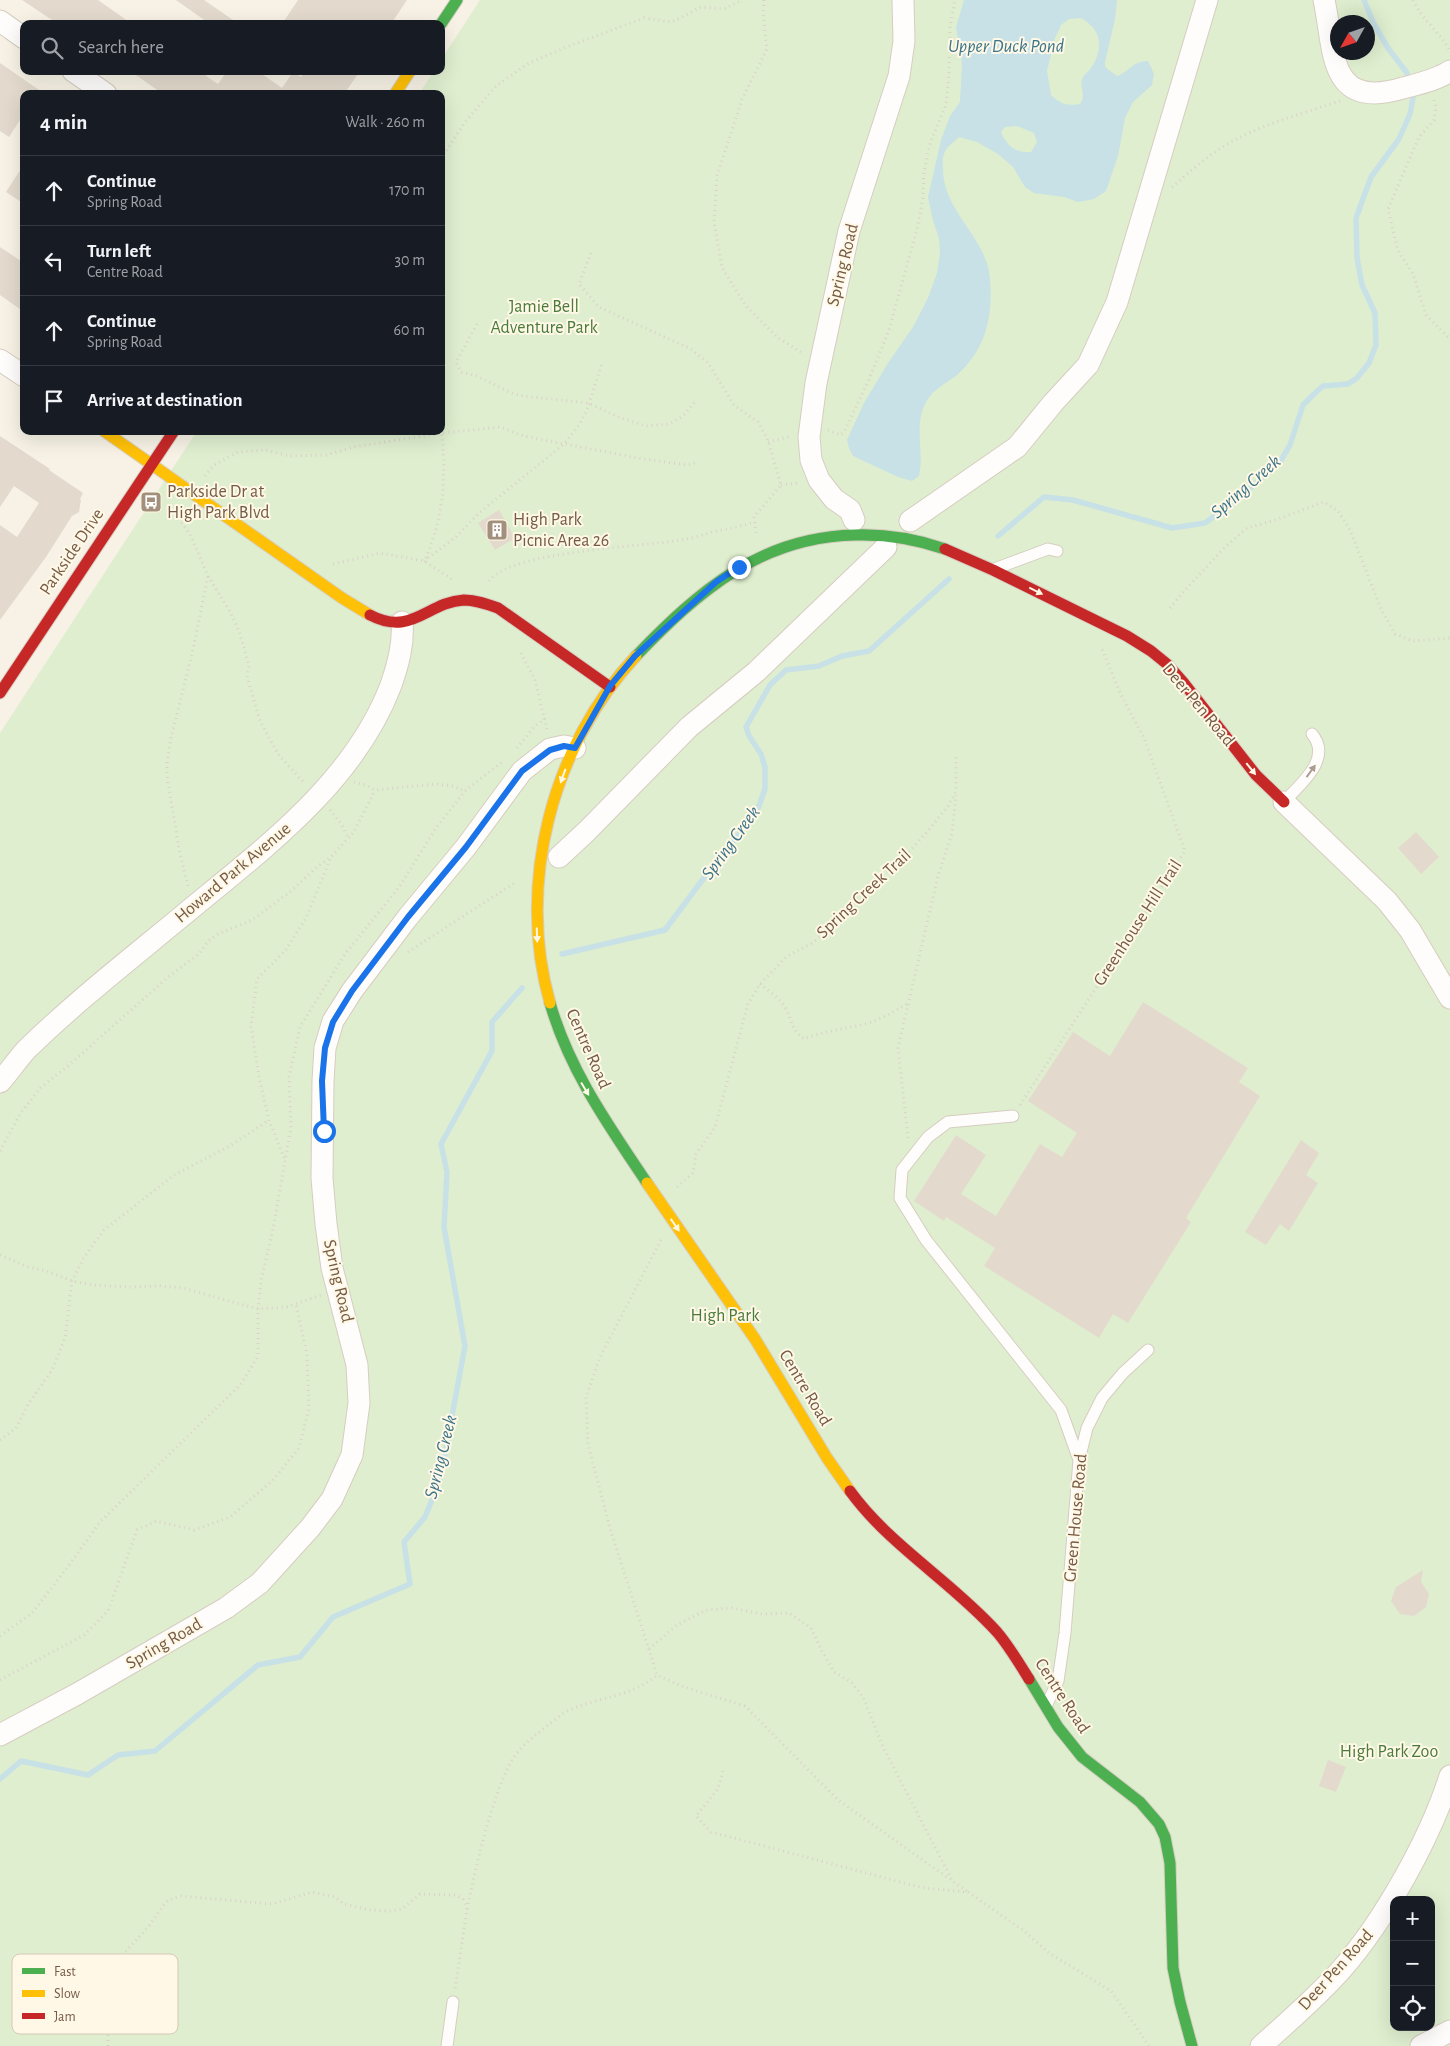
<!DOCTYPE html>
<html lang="en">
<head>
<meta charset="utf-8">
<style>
  :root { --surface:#171b24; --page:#242831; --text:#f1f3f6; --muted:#9ea1a6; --line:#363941 }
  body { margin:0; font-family:"Alegreya Sans",sans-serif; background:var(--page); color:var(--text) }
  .controls { position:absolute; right:15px; bottom:15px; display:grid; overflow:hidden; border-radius:10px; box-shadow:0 5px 20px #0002 }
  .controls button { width:45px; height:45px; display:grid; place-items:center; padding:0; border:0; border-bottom:1px solid var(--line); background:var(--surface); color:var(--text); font:25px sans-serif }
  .compass { position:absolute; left:1330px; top:15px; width:45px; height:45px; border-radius:50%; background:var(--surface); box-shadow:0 5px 20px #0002; rotate:230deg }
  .stop { position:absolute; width:15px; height:15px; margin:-11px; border:4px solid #1a73e8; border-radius:50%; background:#fff }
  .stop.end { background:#1a73e8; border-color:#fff; box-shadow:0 1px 5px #0008 }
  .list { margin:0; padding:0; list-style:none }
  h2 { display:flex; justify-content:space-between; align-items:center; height:65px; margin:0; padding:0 20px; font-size:21px }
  h2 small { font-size:16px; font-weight:400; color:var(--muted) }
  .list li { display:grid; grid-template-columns:32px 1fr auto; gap:15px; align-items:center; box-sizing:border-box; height:70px; padding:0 20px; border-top:1px solid var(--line) }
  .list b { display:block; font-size:19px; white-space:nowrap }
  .list p { margin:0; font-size:16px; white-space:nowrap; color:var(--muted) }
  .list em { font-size:16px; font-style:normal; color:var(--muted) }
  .icon { flex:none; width:28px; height:28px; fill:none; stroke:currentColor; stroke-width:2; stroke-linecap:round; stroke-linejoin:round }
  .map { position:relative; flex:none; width:1450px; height:2046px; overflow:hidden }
  .search { position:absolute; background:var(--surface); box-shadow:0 5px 20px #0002; left:20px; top:20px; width:425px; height:55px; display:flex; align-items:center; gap:12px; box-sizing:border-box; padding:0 18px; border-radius:10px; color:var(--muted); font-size:19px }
  .panel { position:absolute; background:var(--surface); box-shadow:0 5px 20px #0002; left:20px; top:90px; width:425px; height:345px; border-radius:10px }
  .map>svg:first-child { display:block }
  .green { fill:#dfeecf; fill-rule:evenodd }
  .water { fill:#c7e1e7; fill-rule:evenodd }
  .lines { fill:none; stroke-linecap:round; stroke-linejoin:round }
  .stream { stroke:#c7e1e7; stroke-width:5.5 }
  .building { fill:#e3dacd }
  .lane-casing { stroke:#d6cdc1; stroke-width:13 }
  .street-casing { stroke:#d6cdc1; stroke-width:23 }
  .fast-casing { stroke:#d7cec2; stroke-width:13 }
  .slow-casing { stroke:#d7cec2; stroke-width:13 }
  .jam-casing { stroke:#d7cec2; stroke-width:13 }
  .path { stroke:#dad2ca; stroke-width:3; stroke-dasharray:1 4; stroke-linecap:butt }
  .lane { stroke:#fefdfb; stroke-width:11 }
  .street { stroke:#fefdfb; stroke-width:21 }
  .fast { stroke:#4caf50; stroke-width:11 }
  .slow { stroke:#ffc107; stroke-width:11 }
  .jam { stroke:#c62828; stroke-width:11 }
  .oneway { fill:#fff8e6 }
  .oneway2 { fill:#ac9c8e }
  .route { stroke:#1a73e8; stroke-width:6 }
  .labels { text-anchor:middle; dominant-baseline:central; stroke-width:4; stroke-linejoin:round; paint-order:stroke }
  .street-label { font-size:18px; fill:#755b45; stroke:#fff8e6 }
  .park-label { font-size:18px; fill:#497b3c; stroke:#fff8e6 }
  .poi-label { font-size:18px; fill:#755b45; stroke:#fff8e6; text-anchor:start }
  .water-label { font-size:19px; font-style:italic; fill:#3d758a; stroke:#fff8e6 }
  .key { fill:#fff8e6; stroke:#d6c9b6; stroke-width:1 }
  .key-label { font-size:14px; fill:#755b45 }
</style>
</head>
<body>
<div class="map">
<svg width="1450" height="2046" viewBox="0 0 1450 2046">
  <rect width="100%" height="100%" fill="#f7f2e5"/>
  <path class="green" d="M480,0H1450V2046H0V733L197,431H441V94H419L434,71H441V60ZM1338,22H1368V52H1338ZM1394,1900H1431V2027H1394Z"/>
  <path class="water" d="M964,0H1117L1115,19L1105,62V67L1117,76C1130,72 1130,62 1148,61L1154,74L1152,85L1133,102L1125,118L1118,156L1106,191L1094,199L1078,202L1064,197L1034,193L1025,187L1013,167L998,154L977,142L959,137C954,142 946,147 944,154C942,158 943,165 943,169C943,212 987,237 990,279C993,316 986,349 957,375C948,382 934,389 928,399C912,423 925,450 919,476L912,481L898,477L853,456L849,448L847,440L864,403L888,363L913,327L928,298L937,273L940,253L939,238L933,221L928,197L941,140L950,116L960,102L962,64L956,27ZM1081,18C1102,30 1104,48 1091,68C1089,71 1085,74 1083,77C1078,87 1087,94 1080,104C1066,106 1061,104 1051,95L1047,71L1055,38L1061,25L1069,19ZM1017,126L1034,133L1037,142L1031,152C1015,153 1007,146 1001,132L1005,127Z"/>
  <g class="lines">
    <path class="stream" d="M998,536L1044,497L1073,500L1172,528L1205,523L1239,498L1280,462L1290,445L1303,405L1314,394L1323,386L1348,384L1357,378L1369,363L1376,345L1375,313L1362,285L1357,258L1356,218L1371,177L1399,139L1410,114L1413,98L1407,73L1388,48L1374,24L1364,0
      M562,954L665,930L718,859L756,814L765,789V767L761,754L749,736L746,727L770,685L786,670L819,666L842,656L869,651L949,579
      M0,1779L21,1761L88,1775L118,1755L155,1751L258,1665L300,1657L333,1617L410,1584L404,1542L425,1517L440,1480L465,1346L444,1227L447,1172L441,1144L492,1051V1022L522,988"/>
  </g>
  <path class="building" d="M22,0H98L132,24H58Z
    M176,0H204L239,24H210Z
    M298,0H407L391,24H282Z
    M0,63L45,94H24V114L9,137L0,131Z
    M130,71H199L218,84L227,71H258L282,88L293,72L301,77L304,71H360L344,94H163Z
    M24,164V204L6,192Z
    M0,247L24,263V312L0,295Z
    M0,436L50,469L49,470L83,493L80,499L81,500L79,512L72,516L46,557L0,620V525L17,537L39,503L14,486L0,507Z
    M499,510L515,538L495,550L478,523Z
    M1416,832L1439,857L1421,874L1398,848Z
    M1143,1002L1248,1068L1239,1082L1260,1096L1186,1218L1191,1222L1128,1323L1113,1314L1099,1338L984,1266L995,1248L946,1217L944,1221L914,1201L956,1135L986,1155L961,1194L996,1216L1040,1144L1062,1157L1077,1133L1028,1101L1073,1032L1110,1056Z
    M1301,1140L1319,1153L1306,1175L1318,1183L1289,1231L1280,1224L1266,1245L1245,1232Z
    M1423,1570L1421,1582L1429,1594L1426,1607L1414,1616L1400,1614L1391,1601L1396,1587Z
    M1328,1760L1346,1767L1336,1792L1319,1786Z"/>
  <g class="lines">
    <g class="lane-casing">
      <path id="lane" d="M997,568L1048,549L1057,551
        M1284,802C1300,784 1333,759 1312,734
        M1013,1116L948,1122L928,1137L902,1170L900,1198L926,1240L1061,1410L1079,1460
        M1046,1706L1058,1681L1065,1633L1079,1460L1087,1428L1102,1398L1123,1373L1148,1350
        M447,2046L453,2002"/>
    </g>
    <g class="street-casing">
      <path id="street" d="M1324,0C1335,50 1327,111 1403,88C1418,84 1437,80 1450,71
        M0,21L24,38
        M73,71L106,94
        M0,360L24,376
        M854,520L850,510L834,499L819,480L811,460L809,437L816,383L849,231L899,76L904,41L903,0
        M910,521L1017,447L1053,403L1088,365L1117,302L1207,0
        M1284,802L1387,901L1410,930L1450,998
        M559,857L587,831L689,727L756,672L886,547
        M0,1082C9,1072 17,1060 26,1050C74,1003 129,960 181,917C260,851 353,785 391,685C398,665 404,644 402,622
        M0,1735L77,1694L226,1608L260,1583L310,1528L332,1499L352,1455L359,1403L357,1365L332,1268L326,1224L322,1178L323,1081L325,1048L333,1021L352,991L408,917L466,847L522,771L550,749L564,746L575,748
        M1261,2046C1288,2022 1316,1998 1341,1970C1384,1921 1430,1839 1450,1776
        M1421,2046L1450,2031"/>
    </g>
    <g class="fast-casing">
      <path id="fast" d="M441,24L457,0
        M636,656C699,591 760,537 855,535C886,534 916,539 945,549
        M550,1003C569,1070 609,1126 647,1183
        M1029,1679L1058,1727L1082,1757L1140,1802L1159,1824L1165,1837L1170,1863L1173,1968L1180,2002L1192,2046"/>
    </g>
    <g class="slow-casing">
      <path id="slow" d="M395,94L410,71
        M104,431L342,598L370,615
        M550,1003C516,884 552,746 636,656
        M647,1183L755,1339L827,1458L850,1491"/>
    </g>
    <g class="jam-casing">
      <path id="jam" d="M945,549L993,570L1127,636L1151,651L1167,664L1183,682L1256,775L1284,802
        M370,615C412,637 427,602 464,600C476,600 487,604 498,608L610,687
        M0,693L174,431
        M850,1491C890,1546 951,1581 997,1632C1009,1646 1019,1663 1029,1679"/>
    </g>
    <path class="path" d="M764,0L763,14L767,49L742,99L717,176L714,222L722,268L746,306L777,337L804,354
      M1413,0C1422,20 1440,32 1450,51
      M1434,100L1436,108L1434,120L1419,137L1388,209L1398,251L1413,274L1426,315L1450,339
      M441,159L465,122L496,86L529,63L564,48L644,18L672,22L701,7L724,9L742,0
      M1172,187C1191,171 1210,153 1233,141C1266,123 1304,113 1340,101
      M591,253L579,284L599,307L691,349L708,363L734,405L758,422L767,438L781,485L754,517L756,533
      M477,324L456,362L461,372L477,376L511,393L523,396L588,403L621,418L646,426L669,424L683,416L695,402
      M828,430L840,435L844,432L868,382L889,330L917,229L923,198L924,172L930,143L946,105L949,73L950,27L955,0
      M768,442L791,436
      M205,476L214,465L238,452L265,450L290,456L326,455L354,447L442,433L500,427L524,436L564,444L644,459L688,465L698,462
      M781,485L799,483
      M169,507L190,534L208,576L231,613L240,634L249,666L247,676L260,721L267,734L278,754L305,784
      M426,558C444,514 447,475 441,428
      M424,561L456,537L479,513L564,444L579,425L587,410L602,363
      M333,564L380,553L424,561L453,580
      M489,581C512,550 646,547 687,539C697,537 707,533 717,531C729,528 741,527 754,522
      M1170,608L1186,589L1225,547L1247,528L1275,520L1324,502L1338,511L1350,530L1381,609L1395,634L1413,641L1450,638
      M521,653L535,680L547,729
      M517,748L535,726L545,719
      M354,782L366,785L375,790L435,784L453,786L465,791
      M330,810L342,825L348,838
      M188,886L179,849L167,776V763L171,738L192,654L208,576
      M408,952L516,882
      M760,984C769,991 781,999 786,1009C793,1023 791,1029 804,1039C824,1031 844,1029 865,1024C880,1020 893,1012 907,1004
      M1020,1105L1185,851L1144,738L1121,695L1102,649
      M908,1138L898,1048L938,876L952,833L956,795
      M0,1151L20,1114L41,1087L68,1066L167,978L200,953L208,941L218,934L252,920L290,892L317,867L331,857L354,832L375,790
      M284,1158L269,1120L259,1077L251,1026L257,979L285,951L306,918L331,857
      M677,1187L693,1173L696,1154L715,1127L748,1004L760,984L786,957L812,943L836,925L855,899L905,856L927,832L948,806L956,791V755
      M661,1240L600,1357L586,1397L588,1444L610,1528L657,1675L684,1687L745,1706L838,1800L968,1892
      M0,1255L28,1267L47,1271L72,1281L93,1285L127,1287L160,1286L183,1288L258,1309L287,1307L321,1295
      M0,1440L16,1428L29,1403L52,1370L65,1338L72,1281L83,1259L104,1230L174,1175L230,1146L269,1120
      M0,1636L32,1613L64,1572L100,1522L241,1384L258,1356V1309L261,1280L272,1234L291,1128L289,1077L300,1027L345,954L400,886L436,828L465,791L502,762
      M649,1649L677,1625L706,1610L732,1608L762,1614L789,1613L811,1628L822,1651L834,1672L852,1683L863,1697L883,1747L952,1880
      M0,1680L84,1635L108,1611L137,1530L156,1521L194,1530L230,1517L273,1480L299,1448L309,1408L307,1355L296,1304
      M723,1771L718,1789L696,1816L711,1832L923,1888L968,1892L1024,1931L1049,1953L1111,1991L1149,2046
      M467,1909C475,1871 483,1835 496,1798C501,1783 507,1766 517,1753C526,1742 537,1734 548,1725C555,1720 562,1713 570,1710C601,1696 631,1697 657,1675
      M108,2046V1977L118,1960L149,1926L163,1906L168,1900L181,1896L272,1904L312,1892L335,1897L344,1904L369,1910L390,1911L402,1909L420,1894L456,1895L463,1899L467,1909L455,1989"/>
    <use href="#lane" class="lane"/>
    <use href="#street" class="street"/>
    <use href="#fast" class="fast"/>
    <use href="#slow" class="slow"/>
    <use href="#jam" class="jam"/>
  </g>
  <defs><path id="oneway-solid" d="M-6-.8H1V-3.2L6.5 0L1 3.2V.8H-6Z" transform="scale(1.25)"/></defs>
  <g class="oneway">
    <use href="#oneway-solid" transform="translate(1036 591) rotate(26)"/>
    <use href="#oneway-solid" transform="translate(1251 769) rotate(51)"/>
    <use href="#oneway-solid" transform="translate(563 776) rotate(110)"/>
    <use href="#oneway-solid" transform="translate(537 935) rotate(88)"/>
    <use href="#oneway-solid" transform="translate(585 1089) rotate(59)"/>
    <use href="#oneway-solid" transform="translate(675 1225) rotate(55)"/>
  </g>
  <use class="oneway2" href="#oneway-solid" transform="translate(1311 771) rotate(-54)"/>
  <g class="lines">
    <path class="route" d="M324,1131L322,1081L325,1048L333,1022L352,991L408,917L466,847L522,771L550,750L564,746L575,748L610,686L635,656L716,582L739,567"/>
  </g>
  <defs>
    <g id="bus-square" transform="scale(1.125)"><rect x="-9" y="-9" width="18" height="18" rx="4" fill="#a2907d" stroke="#fff8e6"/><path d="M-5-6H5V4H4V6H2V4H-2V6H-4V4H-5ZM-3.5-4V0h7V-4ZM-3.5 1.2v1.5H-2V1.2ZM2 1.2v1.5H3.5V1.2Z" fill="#fff"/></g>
    <g id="building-square" transform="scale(1.125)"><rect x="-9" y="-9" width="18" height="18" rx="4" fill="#a2907d" stroke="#fff8e6"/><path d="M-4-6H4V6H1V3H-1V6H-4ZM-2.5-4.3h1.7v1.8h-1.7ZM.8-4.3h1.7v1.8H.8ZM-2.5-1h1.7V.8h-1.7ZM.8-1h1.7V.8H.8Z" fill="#fff"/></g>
  </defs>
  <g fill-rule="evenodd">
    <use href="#bus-square" x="151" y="502"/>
    <use href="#building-square" x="497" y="530"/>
  </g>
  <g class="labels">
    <g class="street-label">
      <text transform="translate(843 265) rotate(-76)">Spring Road</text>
      <text transform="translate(72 552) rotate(-56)">Parkside Drive</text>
      <text transform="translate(1198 705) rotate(50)">Deer Pen Road</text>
      <text transform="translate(233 873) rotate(-40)">Howard Park Avenue</text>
      <text transform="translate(864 894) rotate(-43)">Spring Creek Trail</text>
      <text transform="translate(1138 923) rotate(-57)">Greenhouse Hill Trail</text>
      <text transform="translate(588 1049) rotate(66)">Centre Road</text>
      <text transform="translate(338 1281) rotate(77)">Spring Road</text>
      <text transform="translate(805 1388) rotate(59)">Centre Road</text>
      <text transform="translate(1076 1518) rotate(-85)">Green House Road</text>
      <text transform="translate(164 1644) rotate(-30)">Spring Road</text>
      <text transform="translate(1062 1696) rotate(57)">Centre Road</text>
      <text transform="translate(1336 1970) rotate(-48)">Deer Pen Road</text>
    </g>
    <g class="park-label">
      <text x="544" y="307">Jamie Bell<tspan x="544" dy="21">Adventure Park</tspan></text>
      <text x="725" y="1316">High Park</text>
      <text x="1389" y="1752">High Park Zoo</text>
    </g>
    <g class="poi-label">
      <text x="167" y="492">Parkside Dr at<tspan x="167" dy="21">High Park Blvd</tspan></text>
      <text x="513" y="520">High Park<tspan x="513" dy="21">Picnic Area 26</tspan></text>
    </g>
    <g class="water-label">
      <text x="1006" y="46">Upper Duck Pond</text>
      <text transform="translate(1246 487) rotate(-41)">Spring Creek</text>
      <text transform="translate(731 843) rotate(-54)">Spring Creek</text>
      <text transform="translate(441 1457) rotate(-76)">Spring Creek</text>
    </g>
  </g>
  <rect x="12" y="1954" width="166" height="80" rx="8" class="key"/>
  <rect x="22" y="1968" width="23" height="6" fill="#4caf50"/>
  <rect x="22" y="1990" width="23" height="7" fill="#ffc107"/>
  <rect x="22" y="2013" width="23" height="6" fill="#c62828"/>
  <g class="key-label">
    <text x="54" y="1976">Fast</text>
    <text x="54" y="1998">Slow</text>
    <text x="54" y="2021">Jam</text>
  </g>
</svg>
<div class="controls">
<button>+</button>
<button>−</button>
<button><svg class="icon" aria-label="locate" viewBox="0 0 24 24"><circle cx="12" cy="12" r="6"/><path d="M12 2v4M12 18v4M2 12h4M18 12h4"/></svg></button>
</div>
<svg class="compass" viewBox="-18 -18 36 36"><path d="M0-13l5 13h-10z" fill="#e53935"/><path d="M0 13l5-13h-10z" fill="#9ea1a6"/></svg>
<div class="stop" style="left:324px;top:1131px"></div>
<div class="stop end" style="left:739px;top:567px"></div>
<div class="search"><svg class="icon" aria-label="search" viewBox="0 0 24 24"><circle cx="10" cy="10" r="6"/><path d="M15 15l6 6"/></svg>Search here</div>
<section class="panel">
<h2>4 min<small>Walk · 260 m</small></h2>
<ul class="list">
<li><svg class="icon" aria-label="ahead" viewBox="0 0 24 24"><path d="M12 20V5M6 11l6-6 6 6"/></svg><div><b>Continue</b><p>Spring Road</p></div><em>170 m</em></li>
<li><svg class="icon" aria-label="left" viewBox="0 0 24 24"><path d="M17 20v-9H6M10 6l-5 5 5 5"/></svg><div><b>Turn left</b><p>Centre Road</p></div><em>30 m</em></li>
<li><svg class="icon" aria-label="ahead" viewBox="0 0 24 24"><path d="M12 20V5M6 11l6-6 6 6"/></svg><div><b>Continue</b><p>Spring Road</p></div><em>60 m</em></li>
<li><svg class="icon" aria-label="arrive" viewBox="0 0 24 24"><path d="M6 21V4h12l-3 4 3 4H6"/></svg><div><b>Arrive at destination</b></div></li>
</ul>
</section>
</div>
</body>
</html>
